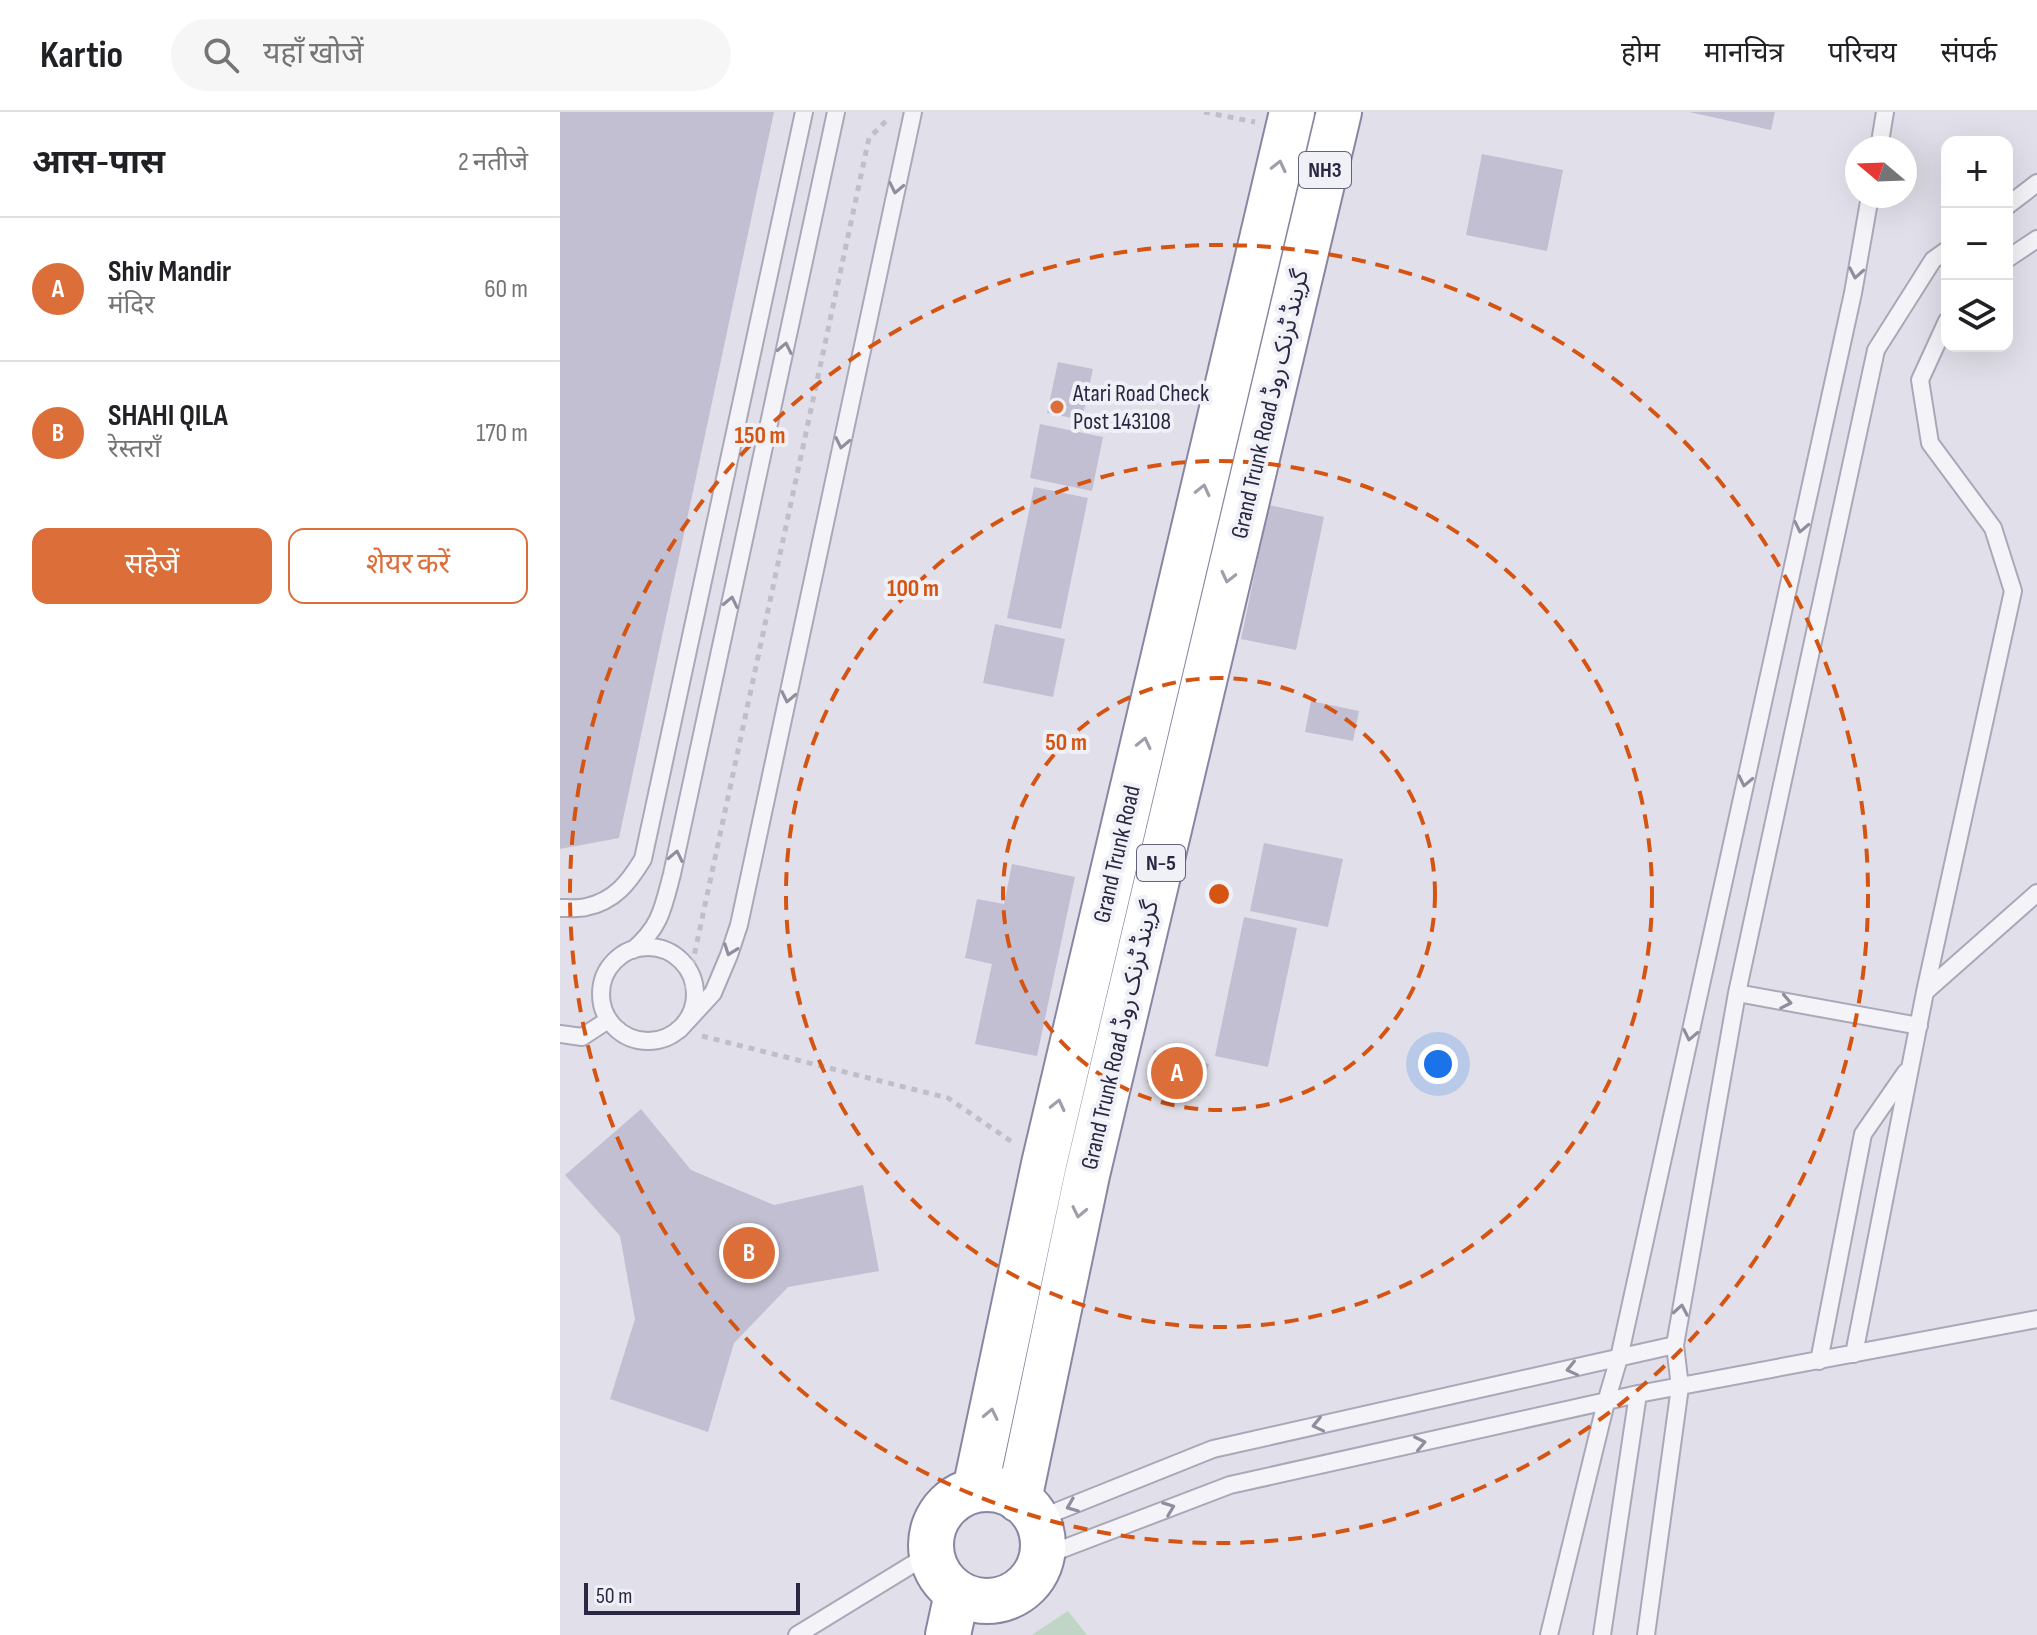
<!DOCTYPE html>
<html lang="hi">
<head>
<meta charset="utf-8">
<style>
  :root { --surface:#fff; --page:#f6f6f6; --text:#202124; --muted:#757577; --line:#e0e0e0; --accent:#db6e39 }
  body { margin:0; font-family:"Sofia Sans Condensed","Noto Sans Arabic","Noto Sans Devanagari",sans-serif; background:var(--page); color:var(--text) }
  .controls { position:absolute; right:24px; top:24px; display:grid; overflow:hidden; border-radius:16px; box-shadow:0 8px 32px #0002 }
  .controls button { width:72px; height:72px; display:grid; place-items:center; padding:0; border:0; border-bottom:2px solid var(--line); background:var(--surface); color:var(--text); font:40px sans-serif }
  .compass { position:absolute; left:1285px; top:24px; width:72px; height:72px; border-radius:50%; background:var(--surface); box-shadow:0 8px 32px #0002; rotate:289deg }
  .scale { position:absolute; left:24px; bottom:20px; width:216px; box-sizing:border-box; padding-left:8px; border:4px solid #2a2743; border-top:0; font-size:22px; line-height:28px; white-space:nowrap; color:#2a2743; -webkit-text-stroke:6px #f0f0f7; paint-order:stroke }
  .you { position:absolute; left:878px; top:952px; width:28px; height:28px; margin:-20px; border:6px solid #fff; border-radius:50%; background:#1a73e8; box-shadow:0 0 0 12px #1a73e833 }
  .badge { display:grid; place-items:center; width:52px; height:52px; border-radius:50%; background:var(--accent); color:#fff; font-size:26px; font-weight:700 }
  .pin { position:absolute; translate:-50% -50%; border:4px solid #fff; box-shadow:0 2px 8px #0006 }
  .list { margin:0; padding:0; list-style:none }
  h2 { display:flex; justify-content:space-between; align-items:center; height:104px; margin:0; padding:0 32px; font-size:34px }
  h2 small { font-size:26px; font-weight:400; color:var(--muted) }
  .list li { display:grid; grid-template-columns:52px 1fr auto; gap:24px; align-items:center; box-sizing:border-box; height:144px; padding:0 32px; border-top:2px solid var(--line) }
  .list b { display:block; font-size:30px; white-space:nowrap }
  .list p { margin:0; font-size:26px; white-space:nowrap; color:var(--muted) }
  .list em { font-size:26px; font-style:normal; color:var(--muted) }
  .actions { display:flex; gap:16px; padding:24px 32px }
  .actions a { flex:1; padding:18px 0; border:2px solid var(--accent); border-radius:16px; text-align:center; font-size:28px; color:var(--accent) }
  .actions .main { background:var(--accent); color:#fff }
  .icon { flex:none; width:44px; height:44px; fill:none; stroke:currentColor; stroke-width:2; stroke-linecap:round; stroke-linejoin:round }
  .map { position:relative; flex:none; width:1477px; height:1523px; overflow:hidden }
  header { display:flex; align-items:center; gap:48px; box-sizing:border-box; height:112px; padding:0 40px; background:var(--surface); border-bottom:2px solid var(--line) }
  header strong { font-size:38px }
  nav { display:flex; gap:44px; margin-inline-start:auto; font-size:28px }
  .search { width:560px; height:72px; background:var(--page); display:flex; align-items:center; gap:20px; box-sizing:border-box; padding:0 28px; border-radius:44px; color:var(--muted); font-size:30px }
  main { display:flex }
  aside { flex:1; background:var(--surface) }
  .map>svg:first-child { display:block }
  .green { fill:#c0d5c5 }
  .building { fill:#c1bfd1 }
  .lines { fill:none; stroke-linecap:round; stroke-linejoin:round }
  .lane-casing { stroke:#aaa8b8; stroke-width:20 }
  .highway-casing { stroke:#8886a2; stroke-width:48 }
  .path { stroke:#bfbec9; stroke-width:5; stroke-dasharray:6 6; stroke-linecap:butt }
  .lane { stroke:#f4f3f8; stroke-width:16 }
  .highway { stroke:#fff; stroke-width:44 }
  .oneway { stroke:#9f9eaa }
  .oneway2 { stroke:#8f8d9e }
  .ring { fill:none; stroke:#d55412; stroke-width:4; stroke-dasharray:14 10 }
  .poi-dot { fill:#db6e39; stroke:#f0f0f7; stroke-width:3 }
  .labels { text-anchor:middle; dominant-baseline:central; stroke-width:8; stroke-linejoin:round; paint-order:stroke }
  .shield { fill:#f0f0f7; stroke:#656379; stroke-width:2 }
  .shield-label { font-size:22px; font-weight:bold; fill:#2a2743 }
  .poi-label { font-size:24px; fill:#2a2743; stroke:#f0f0f7; text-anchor:start }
  .street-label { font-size:24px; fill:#2a2743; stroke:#f0f0f7 }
  .centre { fill:#d55412; stroke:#f0f0f7; stroke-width:4 }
  .ring-label { font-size:24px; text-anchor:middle; font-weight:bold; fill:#d55412; stroke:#f0f0f7; stroke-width:8; stroke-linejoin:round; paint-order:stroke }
</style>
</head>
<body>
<header>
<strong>Kartio</strong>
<div class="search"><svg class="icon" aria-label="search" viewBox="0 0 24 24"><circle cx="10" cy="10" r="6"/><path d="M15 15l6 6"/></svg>यहाँ खोजें</div>
<nav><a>होम</a><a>मानचित्र</a><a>परिचय</a><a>संपर्क</a></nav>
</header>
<main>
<aside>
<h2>आस-पास<small>2 नतीजे</small></h2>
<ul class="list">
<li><span class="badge">A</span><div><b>Shiv Mandir</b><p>मंदिर</p></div><em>60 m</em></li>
<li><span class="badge">B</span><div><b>SHAHI QILA</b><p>रेस्तराँ</p></div><em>170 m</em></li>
</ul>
<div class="actions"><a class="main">सहेजें</a><a>शेयर करें</a></div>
</aside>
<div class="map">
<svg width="1477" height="1523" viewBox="0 0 1477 1523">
  <rect width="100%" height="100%" fill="#e1e0ea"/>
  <path class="green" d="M508,1499L527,1523H473V1522Z"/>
  <path class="building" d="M0,0H214L59,726L0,737Z
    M1129,0H1215L1211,18Z
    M922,42L1003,58L987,139L906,123Z
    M498,250L533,257L522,308L487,301Z
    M480,312L543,325L532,379L470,366Z
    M474,375L528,386L501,517L447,506Z
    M709,393L764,405L736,538L681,527Z
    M435,512L505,527L493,585L423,571Z
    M751,589L799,599L793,629L745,620Z
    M704,731L783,747L768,815L690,799Z
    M452,752L515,765L477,944L415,932L432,852L405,846L417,787L444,792Z
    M684,805L737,816L708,955L655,944Z
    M594,938L649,952L639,984L587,970Z
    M81,997L131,1058L214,1093L303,1073L319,1159L228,1175L174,1231L148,1320L50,1287L75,1207L60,1124L5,1063Z"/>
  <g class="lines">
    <g class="lane-casing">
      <path id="lane" d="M1319,36L1325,0
        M1447,94L1477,71
        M1447,147L1477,127
        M0,796C8,796 18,797 26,795C55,789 69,770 83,747L244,0
        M41 882a47 47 0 1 1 94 0a47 47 0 1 1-94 0Z
        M73,838C101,814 103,796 112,762L276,0
        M1365,880L1453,479L1433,416L1370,331L1360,268L1387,209
        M1177,881L1316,238L1373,148L1387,138
        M119,918L153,881L169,843L179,813L353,0
        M0,922L22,925L48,908
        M1294,1242L1365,880L1477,781
        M1259,1249L1303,1022L1346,960
        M478,1407L653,1337L1115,1233
        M484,1444L670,1373L1078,1282L1477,1207
        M237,1523L371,1441
        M989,1523L1046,1290L1059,1246L1293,181L1310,84
        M1042,1523L1078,1282
        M1086,1523L1120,1275L1115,1233L1177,881L1359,914"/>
    </g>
    <g class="highway-casing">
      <path id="highway" d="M371 1433a56 56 0 1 1 112 0a56 56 0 1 1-112 0Z
        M415,1378L484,1052L732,0
        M459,1388L527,1063L779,0
        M388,1523L397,1481"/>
    </g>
    <path class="path" d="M644,0L695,10
      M127,877L309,26L329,6
      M142,924L388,986L455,1032"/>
    <use href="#lane" class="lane"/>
    <use href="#highway" class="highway"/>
  </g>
  <defs><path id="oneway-chevron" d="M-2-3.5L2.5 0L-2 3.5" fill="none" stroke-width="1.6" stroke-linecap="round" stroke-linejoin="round" transform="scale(2)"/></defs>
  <g class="oneway">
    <use href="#oneway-chevron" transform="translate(719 54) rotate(-77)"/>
    <use href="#oneway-chevron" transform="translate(643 378) rotate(-77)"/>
    <use href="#oneway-chevron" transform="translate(668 465) rotate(103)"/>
    <use href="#oneway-chevron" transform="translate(584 631) rotate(-77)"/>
    <use href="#oneway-chevron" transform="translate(498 993) rotate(-77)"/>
    <use href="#oneway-chevron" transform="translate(519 1100) rotate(102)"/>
    <use href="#oneway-chevron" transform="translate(431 1302) rotate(-78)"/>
  </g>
  <g class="oneway2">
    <use href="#oneway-chevron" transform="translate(336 76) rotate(102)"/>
    <use href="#oneway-chevron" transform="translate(1296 161) rotate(100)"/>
    <use href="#oneway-chevron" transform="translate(225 236) rotate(-78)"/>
    <use href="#oneway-chevron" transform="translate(282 331) rotate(102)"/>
    <use href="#oneway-chevron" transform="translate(1241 415) rotate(102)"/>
    <use href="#oneway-chevron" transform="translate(171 490) rotate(-78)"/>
    <use href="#oneway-chevron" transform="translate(228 585) rotate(102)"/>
    <use href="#oneway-chevron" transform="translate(1185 669) rotate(102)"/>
    <use href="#oneway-chevron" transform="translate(116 744) rotate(-78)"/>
    <use href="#oneway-chevron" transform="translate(170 838) rotate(110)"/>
    <use href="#oneway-chevron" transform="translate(1226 890) rotate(11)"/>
    <use href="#oneway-chevron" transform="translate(1130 923) rotate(102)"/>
    <use href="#oneway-chevron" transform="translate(1121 1198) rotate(-80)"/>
    <use href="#oneway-chevron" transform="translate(1012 1257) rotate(167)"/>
    <use href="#oneway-chevron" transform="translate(758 1313) rotate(167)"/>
    <use href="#oneway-chevron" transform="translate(860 1331) rotate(-12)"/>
    <use href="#oneway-chevron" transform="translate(512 1394) rotate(158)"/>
    <use href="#oneway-chevron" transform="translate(609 1396) rotate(-21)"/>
  </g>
  <g class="ring">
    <circle cx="659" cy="782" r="216"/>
    <circle cx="659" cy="782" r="433"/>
    <circle cx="659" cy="782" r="649"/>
  </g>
  <circle class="poi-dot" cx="497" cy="295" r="8"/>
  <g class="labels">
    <g class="shield">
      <rect x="739" y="40" width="52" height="36" rx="6"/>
      <rect x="577" y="733" width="48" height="36" rx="6"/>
    </g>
    <g class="shield-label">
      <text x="765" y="58">NH3</text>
      <text x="601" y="751">N-5</text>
    </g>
    <g class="poi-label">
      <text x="513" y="281">Atari Road Check<tspan x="513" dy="28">Post 143108</tspan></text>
    </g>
    <g class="street-label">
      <text transform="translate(710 292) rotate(-77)">Grand Trunk Road گرینڈ ٹرنک روڈ</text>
      <text transform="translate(557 742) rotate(-77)">Grand Trunk Road</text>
      <text transform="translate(560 923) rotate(-77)">Grand Trunk Road گرینڈ ٹرنک روڈ</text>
    </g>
  </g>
  <circle cx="659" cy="782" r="12" class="centre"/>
  <g class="ring-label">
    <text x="200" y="331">150 m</text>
    <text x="353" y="484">100 m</text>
    <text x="506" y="638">50 m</text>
  </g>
</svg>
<div class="controls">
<button>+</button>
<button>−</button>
<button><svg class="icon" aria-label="layers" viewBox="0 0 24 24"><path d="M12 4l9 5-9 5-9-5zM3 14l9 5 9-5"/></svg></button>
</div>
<svg class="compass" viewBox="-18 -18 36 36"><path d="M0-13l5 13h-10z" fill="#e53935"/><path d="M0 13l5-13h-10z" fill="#757577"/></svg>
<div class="scale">50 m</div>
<div class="you"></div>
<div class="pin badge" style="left:617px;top:961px">A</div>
<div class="pin badge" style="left:189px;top:1141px">B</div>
</div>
</main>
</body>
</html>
